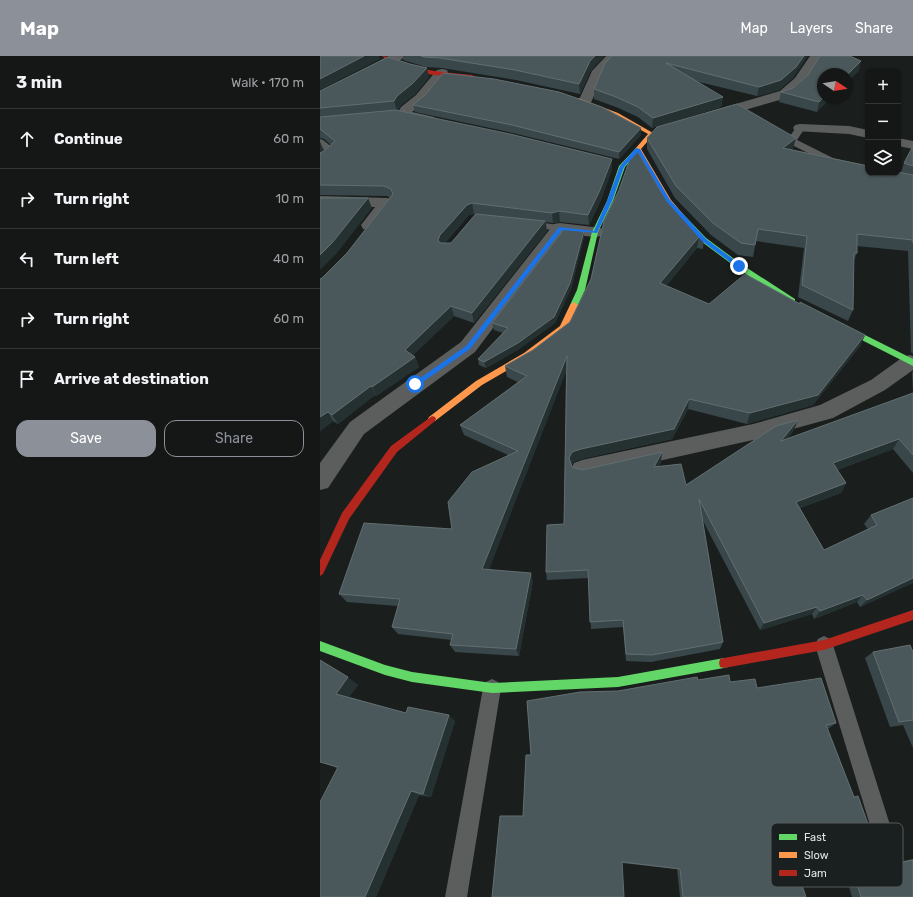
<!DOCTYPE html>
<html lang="en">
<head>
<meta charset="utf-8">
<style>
  :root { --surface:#141716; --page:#212423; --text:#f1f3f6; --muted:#9d9fa1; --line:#333635; --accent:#8c9099 }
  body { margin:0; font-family:Rubik,sans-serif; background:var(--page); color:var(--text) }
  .controls { position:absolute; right:12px; top:12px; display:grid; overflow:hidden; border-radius:8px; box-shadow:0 1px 3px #0004 }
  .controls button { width:36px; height:36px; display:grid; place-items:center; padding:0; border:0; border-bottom:1px solid var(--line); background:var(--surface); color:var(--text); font:20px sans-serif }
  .compass { position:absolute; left:497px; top:12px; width:36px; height:36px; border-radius:50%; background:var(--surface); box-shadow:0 1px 3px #0004; rotate:102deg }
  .stop { position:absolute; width:12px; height:12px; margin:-9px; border:3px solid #1a73e8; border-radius:50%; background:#fff }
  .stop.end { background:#1a73e8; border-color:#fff; box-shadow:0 1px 4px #0008 }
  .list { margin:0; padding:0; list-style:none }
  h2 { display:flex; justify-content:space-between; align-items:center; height:52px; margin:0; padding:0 16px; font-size:17px }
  h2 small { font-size:13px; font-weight:400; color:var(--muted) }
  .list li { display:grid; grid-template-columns:26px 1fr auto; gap:12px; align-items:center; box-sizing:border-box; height:60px; padding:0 16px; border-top:1px solid var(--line) }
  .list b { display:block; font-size:15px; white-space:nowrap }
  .list em { font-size:13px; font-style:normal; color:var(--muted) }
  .actions { display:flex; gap:8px; padding:12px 16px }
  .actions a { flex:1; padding:9px 0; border:1px solid var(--accent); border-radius:12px; text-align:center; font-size:14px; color:var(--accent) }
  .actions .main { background:var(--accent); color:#fff }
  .icon { flex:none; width:22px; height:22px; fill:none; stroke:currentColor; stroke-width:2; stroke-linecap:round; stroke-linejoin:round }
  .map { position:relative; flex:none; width:593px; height:841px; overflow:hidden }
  header { display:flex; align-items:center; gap:24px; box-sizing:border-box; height:56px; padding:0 20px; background:var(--accent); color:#fff }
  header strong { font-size:19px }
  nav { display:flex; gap:22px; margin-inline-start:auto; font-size:14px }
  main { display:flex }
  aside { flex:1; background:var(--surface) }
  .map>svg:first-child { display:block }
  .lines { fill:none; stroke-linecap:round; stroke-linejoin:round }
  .lane { fill:#5b5e5d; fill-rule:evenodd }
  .street { fill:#5b5e5d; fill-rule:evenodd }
  .fast { fill:#63d668; fill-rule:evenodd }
  .slow { fill:#ff974d; fill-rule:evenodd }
  .jam { fill:#b3261e; fill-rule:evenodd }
  .wall { fill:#39474a; fill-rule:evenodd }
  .shaded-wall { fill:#253031 }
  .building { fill:#4b585b; stroke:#626e70 }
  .route { fill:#1a73e8 }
  .key { fill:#19201f; stroke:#555b5b; stroke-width:1 }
  .key-label { font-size:11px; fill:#e1e6e6 }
</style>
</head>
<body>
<header>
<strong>Map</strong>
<nav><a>Map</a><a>Layers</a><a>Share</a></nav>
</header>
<main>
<aside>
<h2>3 min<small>Walk · 170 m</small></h2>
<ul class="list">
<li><svg class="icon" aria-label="ahead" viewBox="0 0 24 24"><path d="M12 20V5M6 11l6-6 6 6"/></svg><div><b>Continue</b></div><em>60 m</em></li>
<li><svg class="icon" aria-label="right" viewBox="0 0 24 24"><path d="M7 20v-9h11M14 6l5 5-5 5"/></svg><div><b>Turn right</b></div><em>10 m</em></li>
<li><svg class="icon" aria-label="left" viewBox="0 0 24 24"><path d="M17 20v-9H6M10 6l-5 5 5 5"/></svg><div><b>Turn left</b></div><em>40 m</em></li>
<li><svg class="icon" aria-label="right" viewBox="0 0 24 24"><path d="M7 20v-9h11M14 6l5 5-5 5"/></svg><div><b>Turn right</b></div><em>60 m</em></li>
<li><svg class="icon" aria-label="arrive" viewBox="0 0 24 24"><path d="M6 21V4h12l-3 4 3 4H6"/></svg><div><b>Arrive at destination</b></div></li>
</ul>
<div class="actions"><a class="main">Save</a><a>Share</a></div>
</aside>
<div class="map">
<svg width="593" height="841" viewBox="0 0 593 841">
  <rect width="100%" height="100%" fill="#1a1f1e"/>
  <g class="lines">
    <path class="lane" d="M480,69L485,72L477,84L525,108L548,113V117H552L548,119L518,112L468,87L466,85L468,83L477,70Z
      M0,83L3,84L17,95L8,104L0,106V100L6,95L0,91Z
      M206,165L240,169L244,170L246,172L244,174L240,175L202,170L200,168L202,166Z
      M504,580L510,583L513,589L570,769L567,776L560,779L553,776L550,769L495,589L498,583Z
      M172,623L178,626L181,632L147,841H125L163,632L166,626Z"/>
    <path class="street" d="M69,0H84L82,3L0,45V36Z
      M286,0H299L284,16L270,49H260L258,46L272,15Z
      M490,0H502L485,28L470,41L393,63L388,62L386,59L388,56L460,35L475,22Z
      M122,13L127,14L128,17L106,45L92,56L114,61L116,64L114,67L109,68L79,62L77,59L81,51L96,39L117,14Z
      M480,68L529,70L548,74V82L529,78L475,75L473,72L475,69Z
      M578,82L593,85V93L578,90Z
      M0,140L67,142L73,144L75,147L55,173L49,174L43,173L41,169L55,151L0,150Z
      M240,167L281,172L283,176L281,180L275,181L244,178L155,296L44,378L8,432L0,434V407L30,366L141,286L234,168Z
      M590,299L593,300V314L565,334L513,362L433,384L262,422L254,419L251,413L254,407L262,404L433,368L500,349L551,324L583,301Z"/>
    <path class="fast" d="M316,92L321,93L305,111L293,145L278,176L265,234L257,251H251L250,249L257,234L272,176L287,145L299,110Z
      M361,157L363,158L386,182L421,208L475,243V247H469L417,212L382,186L359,160L358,159Z
      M517,265L593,303V310L514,270L513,268Z
      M0,585L65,609L92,616L172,627L298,621L404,602L408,603L409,607L408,611L404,612L298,631L172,637L92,626L65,619L0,595Z"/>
    <path class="slow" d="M258,42L298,57L333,77V79L321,93L351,144L363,158V160H359L345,145L315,93L328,78L294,59L256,45L255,44Z
      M254,246L258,249L246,274L210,301L162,329L115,365H109L108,363L109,361L156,325L204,297L240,270L250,249Z"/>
    <path class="jam" d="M62,0C73,0 86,10 98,12C116,16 134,17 152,19L155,21L152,23C123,19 85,20 62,0Z
      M112,360L115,361L116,363L115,365L77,396L29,463L3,518L0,520V504L22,457L71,390Z
      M593,554V564L504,594L404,612L400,611L399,607L400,603L404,602L504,584Z"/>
  </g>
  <path class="wall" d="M83,0H284L271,14L260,38L196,24L122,12L106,11L83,4Z
    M292,0L474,21L459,34L437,40L375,25L403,41L401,51L332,72L318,61L296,51L274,43V33Z
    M539,15L503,42L497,56L459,46L461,36L473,32L488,19Z
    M109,21L95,38L80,50L78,54L292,113L281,144L269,169L240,166L233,167L226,166L227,175L154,267L134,260L93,299L95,301L99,311L56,340L55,339L18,368L13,365L0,375V223L2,222L27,197L70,142L67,140L0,139V86L4,95L3,96L4,95L11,89L4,83L0,82V35ZM154,158H155L131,187H125L149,159Z
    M93,49L321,72V79L299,103L193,77L95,56Z
    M327,82L473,93L472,94L581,116L584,107L593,90V298L591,296L588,195L537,190V197L533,206V254L528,265L478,241L484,192L436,185L433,201L418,199L391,179L355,142L327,93Z
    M342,137L378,177L384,182L383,193L377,192L346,230L389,248H480V246L545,279L540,290L493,349L427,368L368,353L352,383L261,403L253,406L252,409V411L262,414L341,406L339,410L366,429L474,374L467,383L593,337L592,317L593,315V417L573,393L517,414L526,427L521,437L480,452L504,494L548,473L544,468L551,459L593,442V527L579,533L540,551L537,546L494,563L492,558L440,574L382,463L403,586L400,593L331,606L306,605L303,571L271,573L269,522L227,524L226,516L244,468L246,314L169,513L213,525L199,600L135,596L130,589L132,584L78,578L72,571L78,550L27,546L19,538L132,473L188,399L144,379L140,369L198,326L187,321L185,310L213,294L250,266Z
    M264,175V181L251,233L235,267L199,293L166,312L159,309L158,303L183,277L174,274L172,267Z
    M553,596H593V692L583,669L570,671L545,602Z
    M0,604L38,629L29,641L86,657L135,665L111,741L99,739L56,841H0L17,712L0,706Z
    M378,624L410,626L437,632L516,667L509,672L508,673L534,741L563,809L593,803V841H532L521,804L477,815L486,841H360L357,813L302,807L203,760L211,699L298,635Z"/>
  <path class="shaded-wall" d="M44,0H59L60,3L0,34V23Z
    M275,0H284L271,14L260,38L259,28L270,5Z
    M484,0H488L474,21L459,34L437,40L439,31Z
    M541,5L539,15L527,26V19Z
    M107,12L109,21L95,38L80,50L77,55L74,45L77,40Z
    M403,41L401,51L332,72L333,62Z
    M503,42H511L497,56L499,46Z
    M321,72V79L299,103V96Z
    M476,82L473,93L460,104L463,92Z
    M0,86L4,95L0,99Z
    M292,103V113L281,144L269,169L268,159Z
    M48,142L52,152L17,197L0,214V199Z
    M152,147L154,158L149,159L123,189L121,194L118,184L120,179L147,149Z
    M239,155L240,166L233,167L232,157Z
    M225,165L227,175L154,267L152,257Z
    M264,175V181L251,233L235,267L199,293L166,312L164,306Z
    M379,181L377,192L339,239L340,227Z
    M131,250L134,260L89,303L85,294Z
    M545,279L540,290L493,349L427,368L430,357Z
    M247,300L248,311L166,521L162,513Z
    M95,301L99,311L56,340L52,331Z
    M51,330L55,339L18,368L12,359Z
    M369,343L368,353L352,383L261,403L253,406L250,412L249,402L252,396Z
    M8,356L13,365L0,375V361Z
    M478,364L474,374L457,395L461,385Z
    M579,383L573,393L508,417L513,407Z
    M342,396L341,406L334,421V411Z
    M526,427L521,437L472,455L476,446Z
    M211,517L213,525L199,600L196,593Z
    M593,522V527L579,533L540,551L547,544Z
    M543,539L537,546L494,563L500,555Z
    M497,551L492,558L440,574L444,567Z
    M28,621L38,629L26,645L16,638Z
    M129,659L135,665L111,741L103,738Z
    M91,735L99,739L56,841H45Z"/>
  <path class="building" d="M0,0H44L0,23Z
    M101,0H275L270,5L259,28L195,14L120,2L104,1Z
    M292,0H484L476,11L461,24L439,31L346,7L403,41L333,62L318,51L296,41L274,33L285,7Z
    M500,0H530L541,5L527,19V18H503V42L499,46L461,36L473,32L488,19Z
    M68,1L90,8L107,12L92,28L77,40L74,45L0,52V35Z
    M123,17L174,23L239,36L282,51L321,72L299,96L192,69L93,49L105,39Z
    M417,48L476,82L463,92L548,110V117H578V116L593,119V187V184L537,178V197H534L533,254L482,229L487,180L438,173L435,189L421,187L393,167L356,130L327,82L337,71Z
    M76,54L190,78L292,103L280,134L268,159L239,155L232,157L152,147L147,149L120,179L118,184L120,187H131L156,158L225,165L152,257L131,250L85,294L95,301L52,331L51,330L12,359L8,356L0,361V223L2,222L27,197L73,138L71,133L64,130L0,129V97L4,95L15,85L0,73V61Z
    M593,90V110L584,107Z
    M317,94L342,137L378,177L384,182L379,181L340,227L389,248L425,218L480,248V246L545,279L498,339L430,357L369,343L354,373L261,393L252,396L249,402L252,411L262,414L342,396L334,411L361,408L366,429L456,370L478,364L461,385L593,337V399L579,383L513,407L526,427L476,446L504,494L557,469L551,459L593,442V522L547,544L543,539L500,555L497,551L444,567L379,443L403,586L332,599L306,598L303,564L270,566L268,514L226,516L227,469L244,468L247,300L162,513L211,517L196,593L130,589L133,578L72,571L80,543L19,538L44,467L132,473L128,446L152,416L198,395L140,369L207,320L185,310L213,294L250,266L271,223L284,165L299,134L311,100Z
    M0,142H48L12,187L0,199Z
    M244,173L264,175L250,227L234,261L198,287L164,306L158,303L188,272L172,267Z
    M590,589L593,596V664L579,666L553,596Z
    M0,604L28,621L16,638L86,657L88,651L129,659L103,738L91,735L45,841H0V746L18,711L0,706Z
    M409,619L410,626L435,623L437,632L501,622L516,667L506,669L534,741L538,740L563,810L593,804V841H541L529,802L477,815L486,841H363L360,813L302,806L304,841H172L180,760H203L206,699H211L207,645L260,636L298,635L377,621L378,624Z"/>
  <path class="route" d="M316,92L320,93L350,144L386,183L421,209V212H418L382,185L347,146L318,96L304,111L292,145L277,177L242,174L150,293L97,330H93V327L146,290L239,171L274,175L287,145L300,110Z"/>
  <rect x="451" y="767" width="132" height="64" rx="6" class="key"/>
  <rect x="459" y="778" width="18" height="6" fill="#63d668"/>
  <rect x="459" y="796" width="18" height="6" fill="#ff974d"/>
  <rect x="459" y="814" width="18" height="6" fill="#b3261e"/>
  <g class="key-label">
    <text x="484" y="785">Fast</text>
    <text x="484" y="803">Slow</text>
    <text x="484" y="821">Jam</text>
  </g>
</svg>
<div class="controls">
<button>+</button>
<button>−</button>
<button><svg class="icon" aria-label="layers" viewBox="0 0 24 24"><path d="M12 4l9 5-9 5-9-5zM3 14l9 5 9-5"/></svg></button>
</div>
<svg class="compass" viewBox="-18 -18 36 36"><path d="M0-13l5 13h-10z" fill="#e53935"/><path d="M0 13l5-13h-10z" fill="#9d9fa1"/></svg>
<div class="stop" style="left:95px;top:328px"></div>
<div class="stop end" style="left:419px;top:210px"></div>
</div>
</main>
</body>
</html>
